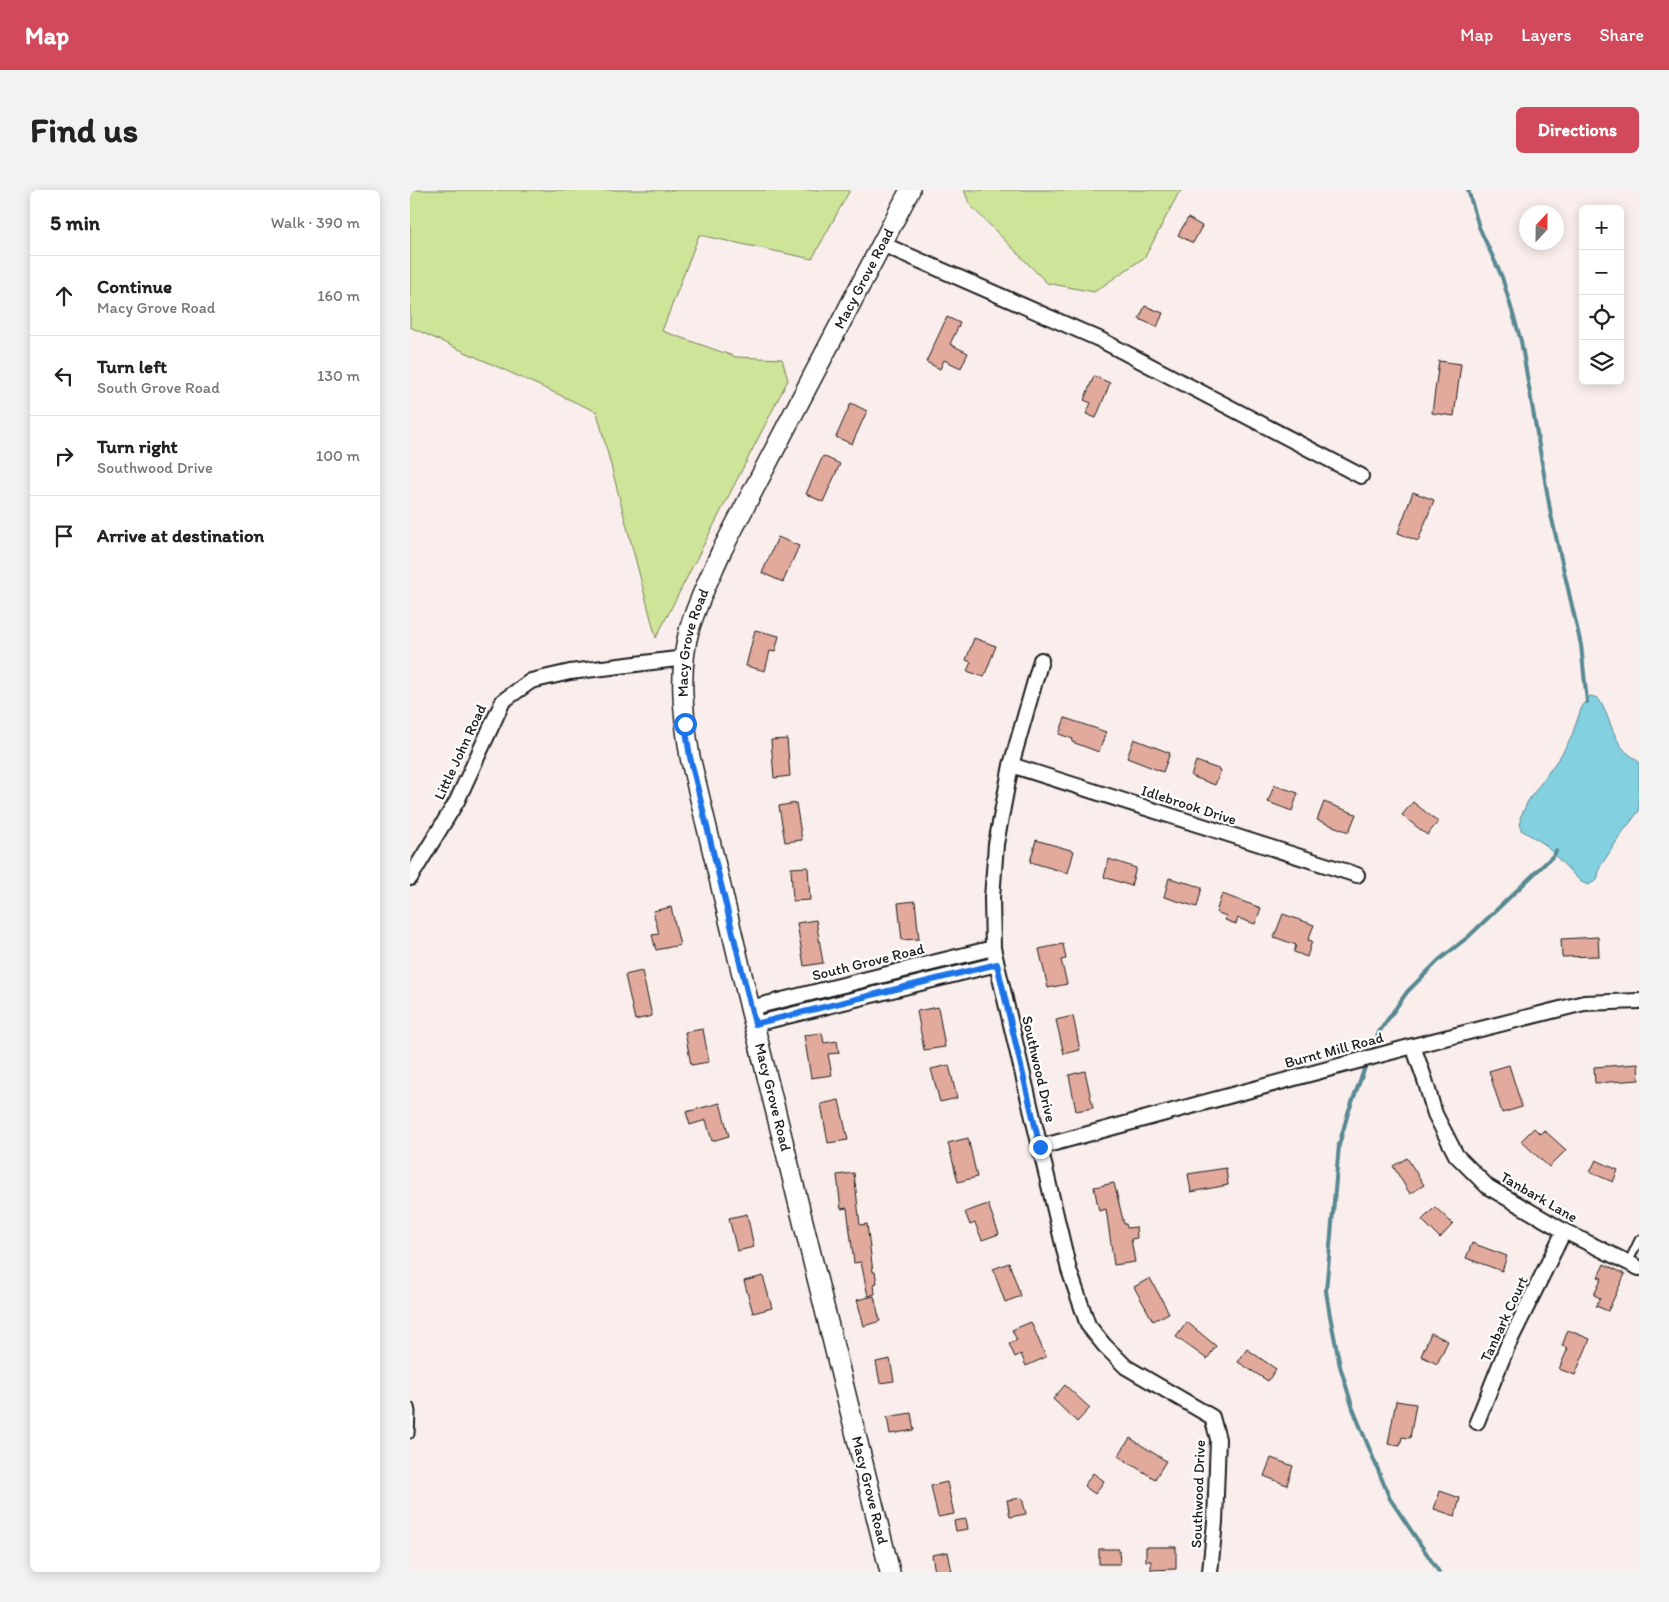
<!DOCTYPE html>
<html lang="en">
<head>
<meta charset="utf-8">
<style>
  :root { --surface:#fff; --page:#f2f2f2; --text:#222; --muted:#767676; --line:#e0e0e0; --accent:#d1495b }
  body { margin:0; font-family:Itim,sans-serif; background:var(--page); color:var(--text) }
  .controls { position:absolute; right:15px; top:15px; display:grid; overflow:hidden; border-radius:8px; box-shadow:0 2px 12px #0003 }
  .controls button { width:45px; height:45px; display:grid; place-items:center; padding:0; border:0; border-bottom:1px solid var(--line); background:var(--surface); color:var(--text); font:25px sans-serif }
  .compass { position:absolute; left:1109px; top:15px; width:45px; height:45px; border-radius:50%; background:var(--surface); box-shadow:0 2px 12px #0003; rotate:22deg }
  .stop { position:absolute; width:15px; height:15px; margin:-11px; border:4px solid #1a73e8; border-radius:50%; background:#fff }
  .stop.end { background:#1a73e8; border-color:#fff; box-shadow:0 1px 5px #0008 }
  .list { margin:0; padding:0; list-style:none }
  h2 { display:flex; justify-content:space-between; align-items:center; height:65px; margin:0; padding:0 20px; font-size:21px }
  h2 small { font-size:16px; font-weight:400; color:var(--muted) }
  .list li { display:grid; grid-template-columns:32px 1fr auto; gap:15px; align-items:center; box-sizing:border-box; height:80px; padding:0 20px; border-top:1px solid var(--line) }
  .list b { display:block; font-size:19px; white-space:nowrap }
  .list p { margin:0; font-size:16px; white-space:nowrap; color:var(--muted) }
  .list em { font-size:16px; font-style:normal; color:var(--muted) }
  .icon { flex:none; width:28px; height:28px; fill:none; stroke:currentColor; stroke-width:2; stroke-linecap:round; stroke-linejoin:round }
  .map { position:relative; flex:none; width:1229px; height:1382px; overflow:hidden; border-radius:8px }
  header { display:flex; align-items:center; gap:30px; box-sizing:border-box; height:70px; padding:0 25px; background:var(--accent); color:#fff }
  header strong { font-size:24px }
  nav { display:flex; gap:28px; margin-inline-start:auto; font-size:18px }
  .intro { display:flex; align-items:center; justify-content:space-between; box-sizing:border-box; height:120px; padding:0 30px }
  h1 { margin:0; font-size:35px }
  .button { padding:12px 22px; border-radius:8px; background:var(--accent); color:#fff; font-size:18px; font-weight:700 }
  main { display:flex; gap:30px; padding:0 30px }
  aside { flex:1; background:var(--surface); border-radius:8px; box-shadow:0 2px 12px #0003 }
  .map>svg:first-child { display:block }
  .green { fill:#cee499; stroke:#75805a }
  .water { fill:#82d0e0; stroke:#598892 }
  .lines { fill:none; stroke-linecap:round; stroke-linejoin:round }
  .stream { stroke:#598892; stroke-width:4 }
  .building { fill:#e2aa9d; stroke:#1c1c1c }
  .lane-casing { stroke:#1c1c1c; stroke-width:11 }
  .street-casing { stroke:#1c1c1c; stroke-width:18 }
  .secondary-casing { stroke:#1c1c1c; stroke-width:22 }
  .lane { stroke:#fff; stroke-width:7 }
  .street { stroke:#fff; stroke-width:14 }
  .secondary { stroke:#fff; stroke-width:19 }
  .route { stroke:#1a73e8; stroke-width:6 }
  .labels { text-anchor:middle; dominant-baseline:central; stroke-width:4.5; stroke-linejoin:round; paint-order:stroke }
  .street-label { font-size:15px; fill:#1c1c1c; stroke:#fff }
</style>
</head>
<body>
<header>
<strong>Map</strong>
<nav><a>Map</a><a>Layers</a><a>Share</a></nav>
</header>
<div class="intro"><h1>Find us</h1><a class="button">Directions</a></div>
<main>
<aside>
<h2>5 min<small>Walk · 390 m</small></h2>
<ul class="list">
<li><svg class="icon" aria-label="ahead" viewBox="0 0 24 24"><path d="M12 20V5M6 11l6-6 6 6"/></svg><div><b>Continue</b><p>Macy Grove Road</p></div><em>160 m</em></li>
<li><svg class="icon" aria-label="left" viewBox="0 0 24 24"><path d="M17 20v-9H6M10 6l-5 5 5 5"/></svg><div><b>Turn left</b><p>South Grove Road</p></div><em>130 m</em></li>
<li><svg class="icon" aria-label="right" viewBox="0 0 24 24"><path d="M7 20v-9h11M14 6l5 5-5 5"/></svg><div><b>Turn right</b><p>Southwood Drive</p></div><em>100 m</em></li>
<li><svg class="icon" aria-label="arrive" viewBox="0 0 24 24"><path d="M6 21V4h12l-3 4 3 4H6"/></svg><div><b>Arrive at destination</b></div></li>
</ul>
</aside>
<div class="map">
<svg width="1229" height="1382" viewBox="0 0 1229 1382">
  <rect width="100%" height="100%" fill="#f9eeeb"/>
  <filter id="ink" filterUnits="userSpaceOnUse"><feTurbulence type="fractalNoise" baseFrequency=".02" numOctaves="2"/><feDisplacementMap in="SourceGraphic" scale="10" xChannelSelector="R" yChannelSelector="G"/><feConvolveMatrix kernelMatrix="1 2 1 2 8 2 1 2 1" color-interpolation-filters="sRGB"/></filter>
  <g filter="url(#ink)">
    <path class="green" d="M0,0H440L402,69L289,45L252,141L326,167L372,169L378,190L246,448L187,222L0,137Z
      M554,0H772L768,4L735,67L684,102L637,93L560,15Z"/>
    <path class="water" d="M1180,506L1188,508C1198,523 1201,541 1211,556C1215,562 1223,567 1229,572V621L1212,643L1190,677L1187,690L1178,695L1171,692L1133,653L1111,640L1110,628L1118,611L1151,565L1161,548L1171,519L1177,509Z"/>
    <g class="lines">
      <path class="stream" d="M1058,0L1069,37L1092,87L1111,151L1141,325L1171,455L1177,512
        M961,864L969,842L997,802L1030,769L1058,747L1144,665L1146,661
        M957,872L938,923L929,955L916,1101L920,1126L930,1176L943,1219L980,1309L1029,1382"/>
    </g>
    <path class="building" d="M778,28L792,36L783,53L768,45Z
      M735,116L753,123L747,137L729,129Z
      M537,127L550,133L540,154L558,163L551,178L534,170L530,179L516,172Z
      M1029,171L1051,174L1044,226L1022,223Z
      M684,186L700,193L686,228L676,224L681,213L674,210Z
      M441,213L457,221L442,254L426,247Z
      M413,266L430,274L413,312L396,304Z
      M1003,302L1024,310L1008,351L988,343Z
      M368,347L389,356L373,392L352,383Z
      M345,440L369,446L365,462L360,461L355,481L336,476Z
      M564,448L586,456L574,487L557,481L561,472L556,470Z
      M655,528L696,542L689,562L662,552L663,549L649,544Z
      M377,549L380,586L364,588L361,550Z
      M724,549L760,563L753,582L717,568Z
      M786,571L811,580L805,595L781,586Z
      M864,595L888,603L882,621L858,612Z
      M914,612L946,624L939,642L907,630Z
      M1003,612L1028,632L1017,645L992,625Z
      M386,613L392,650L375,652L369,616Z
      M626,650L664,661L658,683L620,672Z
      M699,669L726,678L721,696L694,687Z
      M398,677L400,710L383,711L381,678Z
      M759,688L792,697L787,717L754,707Z
      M812,704L851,718L845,734L828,728L826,734L815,730L816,726L806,722Z
      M505,711L509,749L492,750L488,713Z
      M261,717L270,755L246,760L242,745L249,744L243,721Z
      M873,724L904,735L898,750L902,751L897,767L884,762L886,755L864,747Z
      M406,730L413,773L394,776L387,733Z
      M1188,747L1189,766L1152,767L1151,749Z
      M653,754L656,769L651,770L657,794L638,798L629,759Z
      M232,781L242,826L225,830L215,785Z
      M528,817L535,857L514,860L507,821Z
      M663,826L670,860L654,864L646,830Z
      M293,839L299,872L281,875L275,842Z
      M412,843L414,853L427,851L429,863L418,864L422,885L401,888L394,845Z
      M1228,874L1229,890L1185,893L1184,877Z
      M539,875L547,908L530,912L521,879Z
      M1099,875L1112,917L1092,923L1079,881Z
      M675,881L683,918L666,921L659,885Z
      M429,910L438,950L418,953L411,914Z
      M310,913L319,946L302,951L296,930L280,935L276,922Z
      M1124,938L1130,944L1134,940L1156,960L1139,977L1111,951Z
      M558,948L567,987L548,992L538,953Z
      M997,968L1014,995L1000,1004L983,976Z
      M1186,970L1208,980L1203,992L1180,982Z
      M816,978L818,995L781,1002L778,984Z
      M444,983L450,1035L457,1034L463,1082H465L467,1093L464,1094L465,1104L458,1106L451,1072L444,1073L437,1018L431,1019L427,985Z
      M704,993L714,1034H716L717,1038L726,1037L727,1048L721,1049L725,1072L704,1075L696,1019L689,1021L684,997Z
      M578,1014L589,1044L572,1050L565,1033L560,1035L555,1022Z
      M1025,1017L1043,1034L1030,1048L1012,1030Z
      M337,1024L344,1057L327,1061L319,1028Z
      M1062,1053L1097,1066L1092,1081L1056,1068Z
      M599,1073L611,1106L595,1112L583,1079Z
      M1194,1074L1215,1084L1198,1121L1186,1116L1190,1108L1184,1105L1192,1088L1188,1087Z
      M353,1086L362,1118L343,1123L334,1091Z
      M740,1088L759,1123L743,1131L724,1097Z
      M464,1106L470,1131L454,1136L447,1110Z
      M621,1132L636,1167L616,1176L611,1164L605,1167L599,1154L607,1150L602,1140Z
      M777,1132L806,1156L797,1169L766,1147Z
      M1158,1140L1180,1149L1165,1185L1149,1179L1158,1158L1152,1156Z
      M1021,1143L1038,1151L1027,1174L1011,1166Z
      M837,1159L866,1179L858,1191L828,1172Z
      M480,1169L484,1191L470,1193L466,1172Z
      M655,1195L680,1218L667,1232L643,1209Z
      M986,1211L1006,1214L1000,1248L992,1247L990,1256L978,1254Z
      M501,1223L504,1240L480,1244L477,1227Z
      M720,1248L756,1271L745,1289L708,1266Z
      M861,1268L883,1276L877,1295L854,1286Z
      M683,1283L694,1291L685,1304L674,1296Z
      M537,1292L544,1324L528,1327L521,1296Z
      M1030,1301L1050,1308L1045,1326L1024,1319Z
      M612,1308L616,1324L600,1327L597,1310Z
      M556,1329L558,1339L546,1341L544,1331Z
      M736,1357H766V1379L741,1380V1371H736Z
      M689,1359H709L710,1374H689Z
      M538,1362L542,1382H525L522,1365Z"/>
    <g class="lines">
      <g class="lane-casing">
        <path id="lane" d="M1218,1073L1229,1050
          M0,1217L1,1222L0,1244"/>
      </g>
      <g class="street-casing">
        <path id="street" d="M472,54L689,149L951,286
          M631,470L601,575L586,654L582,708L583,758L659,1080L678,1135L694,1155L716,1177L802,1227L808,1249L805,1332L800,1382
          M601,575L947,685
          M0,688L47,611L93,511L121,491L160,482L275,468
          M340,818L583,758
          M345,834L587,774
          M1003,856L1015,890L1025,924L1046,965L1078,997L1154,1041L1229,1078
          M630,957L1003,856L1174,813L1229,811
          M1067,1232L1097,1157L1154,1041"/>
      </g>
      <g class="secondary-casing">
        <g id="secondary">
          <path id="s1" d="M480,1382L340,818L280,567C273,525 268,479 280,437C288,411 300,387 311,362L500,0"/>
        </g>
      </g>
      <use href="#lane" class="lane"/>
      <use href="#street" class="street"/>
      <use href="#secondary" class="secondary"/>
    </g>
  </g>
  <g class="lines" filter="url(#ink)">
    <path class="route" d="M275,534L280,567L345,834L587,774L630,957"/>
  </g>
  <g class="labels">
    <g class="street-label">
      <text stroke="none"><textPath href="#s1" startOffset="1360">Macy Grove Road</textPath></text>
      <text stroke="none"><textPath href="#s1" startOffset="955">Macy Grove Road</textPath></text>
      <text transform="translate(50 562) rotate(-65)">Little John Road</text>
      <text transform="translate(779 615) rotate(18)">Idlebrook Drive</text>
      <text transform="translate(458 772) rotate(-14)">South Grove Road</text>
      <text transform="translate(924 860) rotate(-15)">Burnt Mill Road</text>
      <text transform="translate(629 879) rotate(77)">Southwood Drive</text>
      <text transform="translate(363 907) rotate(76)">Macy Grove Road</text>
      <text transform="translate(1129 1007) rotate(30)">Tanbark Lane</text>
      <text transform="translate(1094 1129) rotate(-65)">Tanbark Court</text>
      <text transform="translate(460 1300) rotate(76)">Macy Grove Road</text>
      <text transform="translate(788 1304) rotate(-88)">Southwood Drive</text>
    </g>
  </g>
</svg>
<div class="controls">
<button>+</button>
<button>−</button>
<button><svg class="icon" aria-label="locate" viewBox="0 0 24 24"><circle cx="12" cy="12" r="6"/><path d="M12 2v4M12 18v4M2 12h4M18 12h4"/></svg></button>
<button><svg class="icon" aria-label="layers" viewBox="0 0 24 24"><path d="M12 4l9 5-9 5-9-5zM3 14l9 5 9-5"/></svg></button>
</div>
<svg class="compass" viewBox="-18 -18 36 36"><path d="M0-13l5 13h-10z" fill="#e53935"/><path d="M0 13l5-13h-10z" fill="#767676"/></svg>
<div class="stop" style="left:275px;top:534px"></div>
<div class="stop end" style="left:630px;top:957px"></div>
</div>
</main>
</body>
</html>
